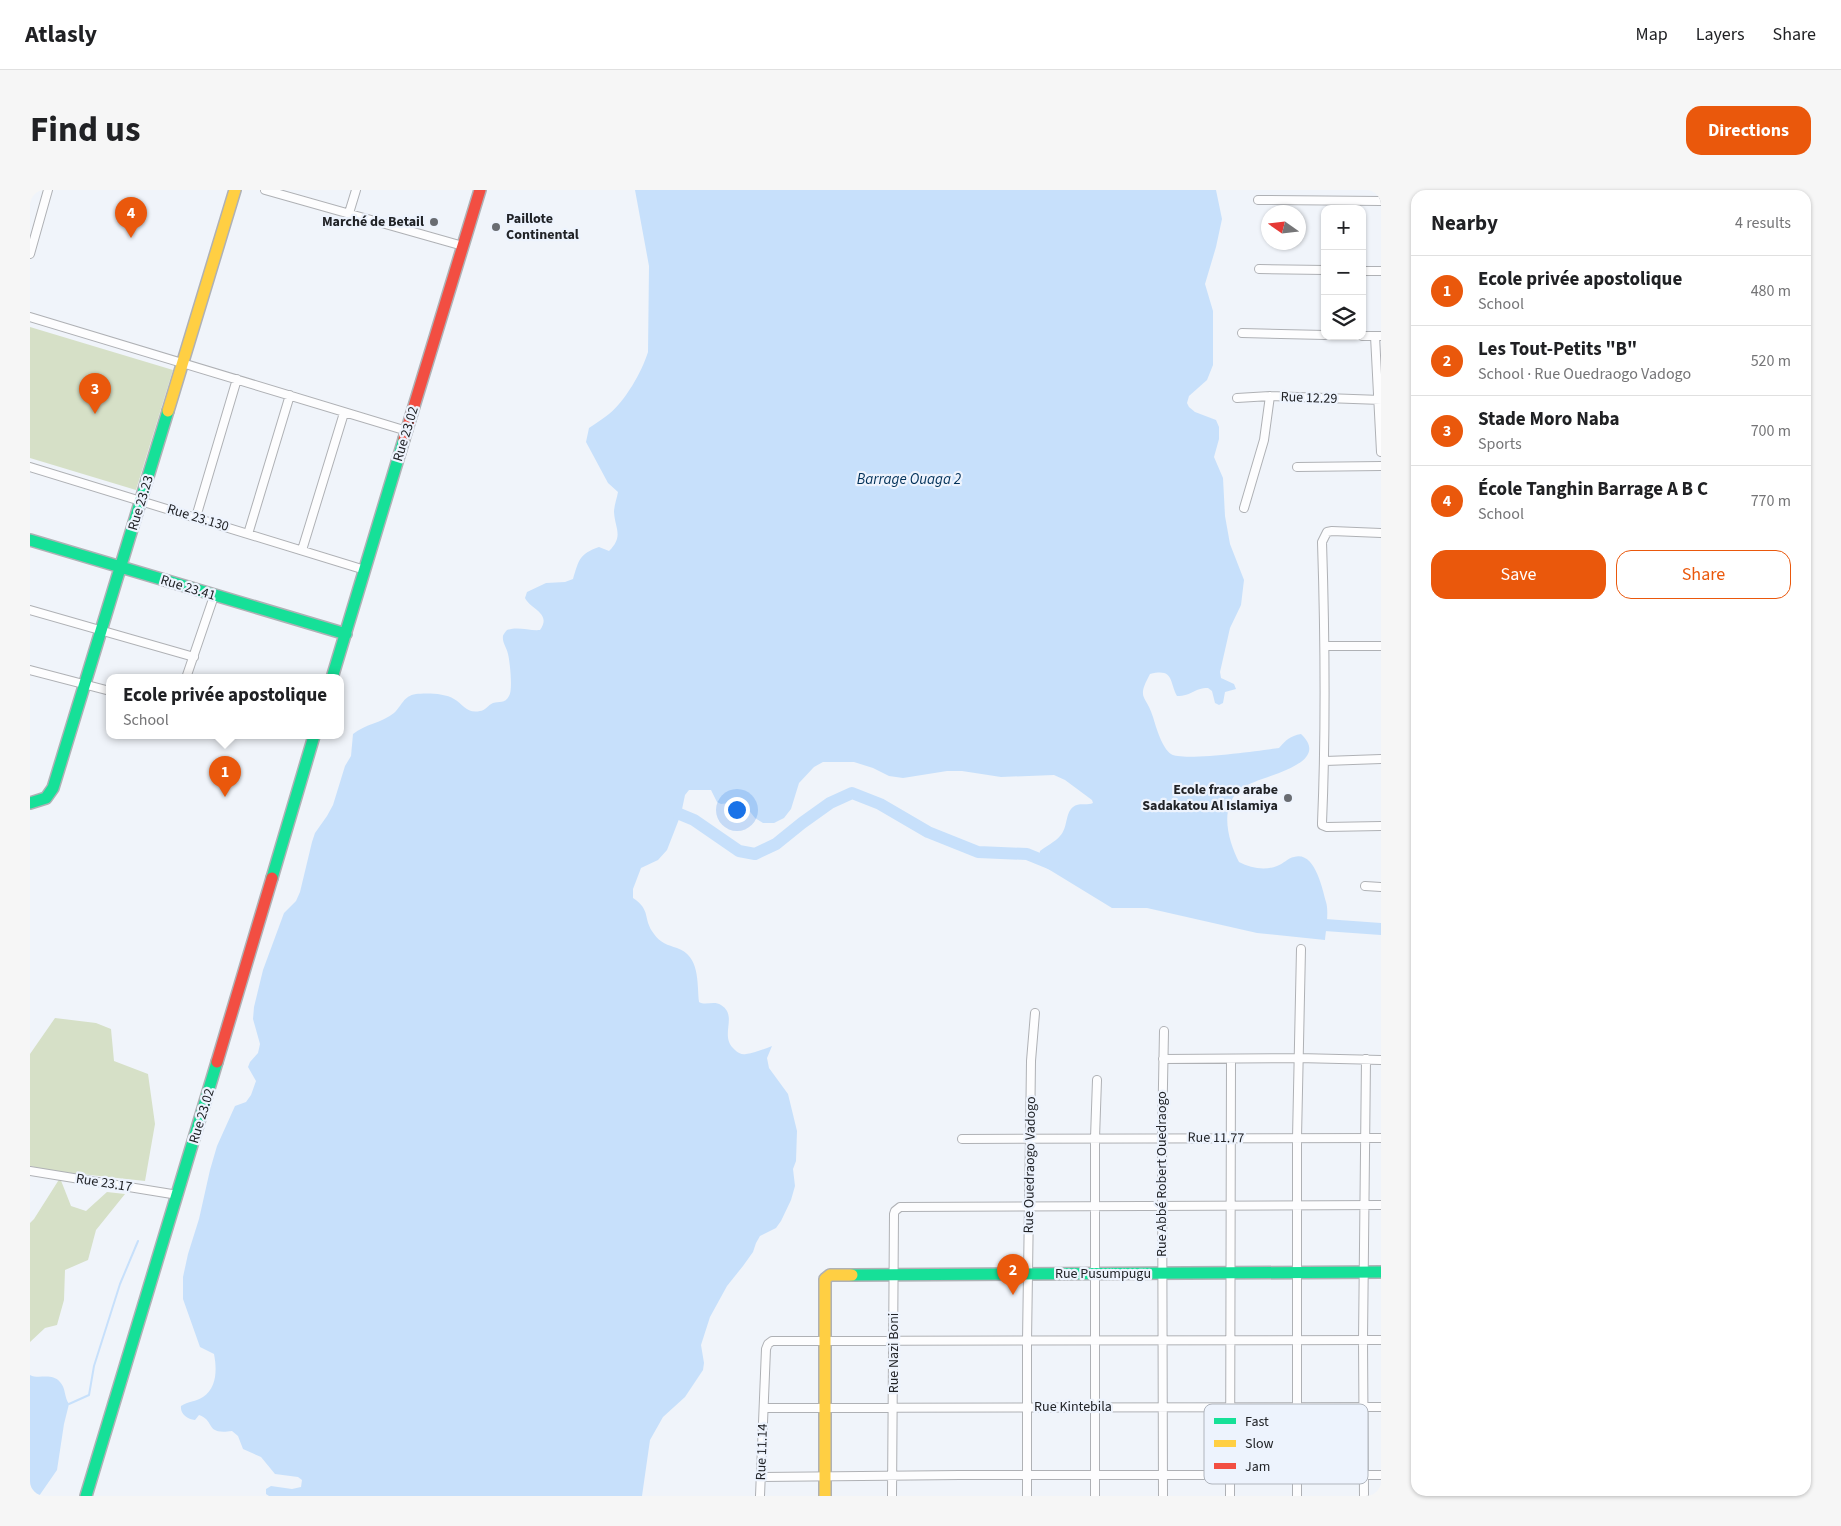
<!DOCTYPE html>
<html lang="en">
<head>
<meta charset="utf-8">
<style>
  :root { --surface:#fff; --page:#f6f6f6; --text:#202124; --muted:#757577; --line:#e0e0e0; --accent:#ea580c }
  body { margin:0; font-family:"Source Sans 3",sans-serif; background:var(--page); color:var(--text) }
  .controls { position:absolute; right:15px; top:15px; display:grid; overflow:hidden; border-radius:10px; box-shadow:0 1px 4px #0004 }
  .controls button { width:45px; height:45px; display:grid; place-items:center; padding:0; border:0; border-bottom:1px solid var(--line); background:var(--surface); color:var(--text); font:25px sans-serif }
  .compass { position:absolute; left:1231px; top:15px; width:45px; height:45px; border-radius:50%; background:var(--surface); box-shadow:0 1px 4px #0004; rotate:284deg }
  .you { position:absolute; left:706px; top:619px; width:18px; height:18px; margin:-12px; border:4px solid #fff; border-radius:50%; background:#1a73e8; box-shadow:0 0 0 8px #1a73e833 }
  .badge { display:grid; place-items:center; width:32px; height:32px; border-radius:50%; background:var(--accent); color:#fff; font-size:16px; font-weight:700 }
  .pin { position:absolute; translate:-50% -41px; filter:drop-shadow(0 1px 2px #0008) }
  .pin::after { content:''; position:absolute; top:26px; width:18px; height:15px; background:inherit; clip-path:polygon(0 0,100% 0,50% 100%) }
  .popup { position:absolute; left:76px; top:484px; width:238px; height:65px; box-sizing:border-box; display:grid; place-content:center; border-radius:10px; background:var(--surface); filter:drop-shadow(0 1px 4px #0005); font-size:16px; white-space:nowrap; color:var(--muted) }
  .popup b { font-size:19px; color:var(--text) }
  .popup::after { content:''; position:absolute; left:50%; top:100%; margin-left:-10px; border:10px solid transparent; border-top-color:var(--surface) }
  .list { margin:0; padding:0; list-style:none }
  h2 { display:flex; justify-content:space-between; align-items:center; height:65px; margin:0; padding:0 20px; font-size:21px }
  h2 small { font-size:16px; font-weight:400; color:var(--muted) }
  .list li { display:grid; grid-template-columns:32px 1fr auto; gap:15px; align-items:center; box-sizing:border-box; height:70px; padding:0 20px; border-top:1px solid var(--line) }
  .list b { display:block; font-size:19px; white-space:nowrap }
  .list p { margin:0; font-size:16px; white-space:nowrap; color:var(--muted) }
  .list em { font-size:16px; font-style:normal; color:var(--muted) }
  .actions { display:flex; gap:10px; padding:15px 20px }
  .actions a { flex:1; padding:11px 0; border:1px solid var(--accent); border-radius:15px; text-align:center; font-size:18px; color:var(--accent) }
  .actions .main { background:var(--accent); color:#fff }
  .icon { flex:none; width:28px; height:28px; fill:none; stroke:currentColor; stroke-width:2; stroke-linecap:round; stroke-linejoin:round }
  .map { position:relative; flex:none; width:1351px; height:1306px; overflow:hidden; border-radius:15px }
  header { display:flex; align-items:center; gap:30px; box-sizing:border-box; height:70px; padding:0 25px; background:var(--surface); border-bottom:1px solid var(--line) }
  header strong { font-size:24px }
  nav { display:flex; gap:28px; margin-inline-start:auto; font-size:18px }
  .intro { display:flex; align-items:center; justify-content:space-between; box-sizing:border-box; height:120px; padding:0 30px }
  h1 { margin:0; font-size:35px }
  .button { padding:12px 22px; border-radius:15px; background:var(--accent); color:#fff; font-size:18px; font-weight:700 }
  main { display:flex; gap:30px; padding:0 30px }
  aside { flex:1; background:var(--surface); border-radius:15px; box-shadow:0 1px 4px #0004 }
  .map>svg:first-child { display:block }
  .green { fill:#d6e0c7 }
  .water { fill:#c7e0fb }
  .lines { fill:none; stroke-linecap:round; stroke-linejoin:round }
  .stream { stroke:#c7e0fb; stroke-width:2 }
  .river { stroke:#c7e0fb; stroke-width:12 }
  .street-casing { stroke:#afb1b5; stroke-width:10 }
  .fast-casing { stroke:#afb1b5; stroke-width:14 }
  .slow-casing { stroke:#afb1b5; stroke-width:14 }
  .jam-casing { stroke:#afb1b5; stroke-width:14 }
  .street { stroke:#fdfdfe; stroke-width:8 }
  .fast { stroke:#16e098; stroke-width:11 }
  .slow { stroke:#ffcf43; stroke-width:11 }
  .jam { stroke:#f24e42; stroke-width:11 }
  .poi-dot { fill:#696c71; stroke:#edf3fd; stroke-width:2 }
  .labels { text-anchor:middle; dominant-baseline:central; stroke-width:4.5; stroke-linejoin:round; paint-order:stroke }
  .poi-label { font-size:14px; font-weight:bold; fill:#212327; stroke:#edf3fd; text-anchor:end }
  .street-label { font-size:14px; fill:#212327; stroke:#edf3fd }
  .water-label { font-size:15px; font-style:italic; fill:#003058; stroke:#edf3fd }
  .key { fill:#edf3fd; stroke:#b0b5bd; stroke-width:1 }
  .key-label { font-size:14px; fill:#212327 }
</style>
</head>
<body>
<header>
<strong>Atlasly</strong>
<nav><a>Map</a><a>Layers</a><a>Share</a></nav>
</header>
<div class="intro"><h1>Find us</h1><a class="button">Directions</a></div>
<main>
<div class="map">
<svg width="1351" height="1306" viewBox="0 0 1351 1306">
  <rect width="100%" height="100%" fill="#f0f4fa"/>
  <path class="green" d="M0,137L143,180L106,300L0,268Z
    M25,828L66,833L81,839L84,871L118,884L125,934L115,991L23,981L0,976V864Z
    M30,988L41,1016L56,1021L77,1002L95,1004L66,1040L58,1070L35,1080L34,1110L27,1135L15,1138L0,1152V1033L4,1029Z"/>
  <path class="water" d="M605,0H1186L1192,29L1186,57L1175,94L1183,121V175L1177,190L1159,206L1157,213L1159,217L1165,222L1186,230L1189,237V249L1184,267L1193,288L1195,326L1200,354L1214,390L1211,415L1200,438L1190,482L1191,488L1204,494L1206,499L1195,502L1193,513L1189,515L1185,513L1182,501L1178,498C1164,498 1162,506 1147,506C1139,491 1144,478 1120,484C1106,510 1116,504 1123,527C1126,537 1132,558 1141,564C1152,572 1232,560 1249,558C1256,550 1260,546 1271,544C1304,575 1229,586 1212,598C1188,616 1198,650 1209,672C1221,678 1234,681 1247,676C1253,674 1258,668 1264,667C1285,661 1292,698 1296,712C1299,721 1296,740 1295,750L1227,743L1117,718H1082L1010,674L1009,667L1010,661C1016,656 1025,652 1030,646C1038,638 1035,623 1043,617C1049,612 1056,616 1063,613L1062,610L1035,590L1024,585L971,587L932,581H917L873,588L859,586L843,578L824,572H793L784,577L769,593L761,619L754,628L744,633H733L725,628L717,618L707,612L691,614L687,612L681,600H659L655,605L651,624L637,660L628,670L611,678L603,699V708C622,721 612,728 624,744C630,753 638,755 647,758C670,766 667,792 669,812C676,816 684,810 691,815C709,826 688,846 705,860C708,863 712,865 716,864C725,863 734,859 742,856L737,868L739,878L758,904L767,941L766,971L763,979L765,996L761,1010L751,1031L746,1038L730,1046L726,1053L723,1062L713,1076L697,1096L680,1127L671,1155L674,1173L673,1180L655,1207L633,1227L620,1250L612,1306H239L236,1304V1299L241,1296L262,1299L271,1297L272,1290L268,1287L245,1284L231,1267L213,1259L208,1246L202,1241C174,1245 186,1231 169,1225L165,1230C157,1229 150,1224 151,1216C158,1211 166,1212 173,1207C187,1198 187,1179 184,1164L170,1157L153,1109V1087L158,1064L169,1029L180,980L187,956L205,916L216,912L221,905L226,891L218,877L220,872L228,863L230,854L223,829L224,817L233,780L254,723L266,711L270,702L282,652L285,643L297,626L303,615L315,576L321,566L323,544C335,534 352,533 364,523C372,516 373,506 386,504C396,503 415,503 424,509C433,514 437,524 450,521C455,521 458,515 463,513C469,511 475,514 479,506C483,500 480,472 478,464C477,458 472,453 473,446C473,445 476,441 477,440C488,436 499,441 510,440C522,423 501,420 495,408L497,402L516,393L535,392L543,389C549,370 549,364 569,357L579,361C594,346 585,339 584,322C584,316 587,308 588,302L578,293L556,252L559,238C566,233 573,229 579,224C595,211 612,182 618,162L619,76Z
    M0,1185C9,1190 21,1182 30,1192C36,1198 34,1207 39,1214L34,1234L27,1280L9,1306H0Z"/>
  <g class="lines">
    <path class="stream" d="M39,1214L59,1205L64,1176L90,1094L108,1051"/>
    <path class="river" d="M635,618L664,630L709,661L725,664L746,654L772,633L800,613L822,603L850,614L898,642L948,662L997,664L1024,675
      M1281,734L1351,739"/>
    <g class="street-casing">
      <path id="street" d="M235,0L433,56
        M1228,10L1351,11
        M319,23L326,0
        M0,64L18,0
        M1229,79L1295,80
        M1332,81H1351
        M0,127L377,241
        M1212,143L1295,145
        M1332,146H1351
        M1345,146L1351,262
        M1207,208L1240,206L1351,210
        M0,277L335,380
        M1267,277L1351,276
        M1214,318L1234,250L1240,206
        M166,327L207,189
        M1351,343L1302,341L1297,342L1292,352C1295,445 1296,539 1292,633V635L1297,637L1351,636
        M218,344L260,205
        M272,360L314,223
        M0,420L164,467
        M1296,456H1351
        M0,480L80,501
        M156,488L184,406
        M1295,571L1351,569
        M1335,696L1351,697
        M1133,869L1268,868L1351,870
        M932,949L1351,948
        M0,981L148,1005
        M734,1218L1351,1217
        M731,1287L930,1285H1351
        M730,1306L736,1159L738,1154L742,1151L1351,1150
        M862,1306L864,1024L865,1021L870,1017L1351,1015
        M997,1306V1151L1000,948L1001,871L1005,823
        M1065,1306V948L1067,890
        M1133,1306L1132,947L1134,841
        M1200,1306L1201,869
        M1267,1306V948L1271,759
        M1334,1306L1333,1150L1336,869"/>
    </g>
    <g class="fast-casing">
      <path id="fast" d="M0,350L316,444
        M302,488L374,249
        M0,613L16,608L23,598L138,221
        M242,688L284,546
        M822,1085L1351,1082
        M56,1306L187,872"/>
    </g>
    <g class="slow-casing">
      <path id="slow" d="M138,221L205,0
        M795,1306V1089L800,1085H822"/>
    </g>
    <g class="jam-casing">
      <path id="jam" d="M374,249L450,0
        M187,872L242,688"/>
    </g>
    <use href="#street" class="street"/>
    <use href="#fast" class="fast"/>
    <use href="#slow" class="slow"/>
    <use href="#jam" class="jam"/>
  </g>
  <g class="poi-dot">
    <circle cx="404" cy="32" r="5"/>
    <circle cx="466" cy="37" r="5"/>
    <circle cx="1258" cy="608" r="5"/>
  </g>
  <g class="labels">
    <g class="poi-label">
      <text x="476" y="29" text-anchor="start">Paillote<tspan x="476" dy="16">Continental</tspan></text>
      <text x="394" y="32">Marché de Betail</text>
      <text x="1248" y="600">Ecole fraco arabe<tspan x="1248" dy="16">Sadakatou Al Islamiya</tspan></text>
    </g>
    <g class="street-label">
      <text transform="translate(1279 208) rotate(2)">Rue 12.29</text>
      <text transform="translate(376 244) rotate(-73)">Rue 23.02</text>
      <text transform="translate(111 313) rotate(-73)">Rue 23.23</text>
      <text transform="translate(168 328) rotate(17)">Rue 23.130</text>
      <text transform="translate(158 398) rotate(17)">Rue 23.41</text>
      <text transform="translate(172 926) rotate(-73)">Rue 23.02</text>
      <text transform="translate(1186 948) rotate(1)">Rue 11.77</text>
      <text transform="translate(1000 975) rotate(-89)">Rue Ouedraogo Vadogo</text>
      <text transform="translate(1132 984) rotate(-90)">Rue Abbé Robert Ouedraogo</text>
      <text transform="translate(74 993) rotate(9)">Rue 23.17</text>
      <text x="1073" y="1084">Rue Pusumpugu</text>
      <text transform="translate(864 1163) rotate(-90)">Rue Nazi Boni</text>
      <text x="1043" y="1217">Rue Kintebila</text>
      <text transform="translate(732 1262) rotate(-88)">Rue 11.14</text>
    </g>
    <g class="water-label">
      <text x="879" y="289">Barrage Ouaga 2</text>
    </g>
  </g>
  <rect x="1174" y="1214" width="164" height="80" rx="8" class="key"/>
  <rect x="1184" y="1228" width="22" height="6" fill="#16e098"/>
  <rect x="1184" y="1250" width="22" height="7" fill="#ffcf43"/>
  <rect x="1184" y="1273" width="22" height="6" fill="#f24e42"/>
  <g class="key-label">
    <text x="1215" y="1236">Fast</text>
    <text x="1215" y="1258">Slow</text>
    <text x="1215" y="1281">Jam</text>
  </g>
</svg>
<div class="controls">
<button>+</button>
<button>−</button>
<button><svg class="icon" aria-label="layers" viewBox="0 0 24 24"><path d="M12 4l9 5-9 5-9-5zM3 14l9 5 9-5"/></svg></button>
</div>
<svg class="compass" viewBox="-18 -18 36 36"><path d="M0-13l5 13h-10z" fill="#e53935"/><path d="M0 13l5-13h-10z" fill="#757577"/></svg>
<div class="you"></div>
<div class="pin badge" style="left:195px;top:607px">1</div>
<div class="popup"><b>Ecole privée apostolique</b>School</div>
<div class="pin badge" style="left:983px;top:1105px">2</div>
<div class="pin badge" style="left:65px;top:224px">3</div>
<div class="pin badge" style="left:101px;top:48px">4</div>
</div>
<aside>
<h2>Nearby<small>4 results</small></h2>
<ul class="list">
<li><span class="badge">1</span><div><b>Ecole privée apostolique</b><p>School</p></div><em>480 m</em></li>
<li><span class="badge">2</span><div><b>Les Tout-Petits &quot;B&quot;</b><p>School · Rue Ouedraogo Vadogo</p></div><em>520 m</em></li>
<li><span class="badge">3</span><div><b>Stade Moro Naba</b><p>Sports</p></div><em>700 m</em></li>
<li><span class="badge">4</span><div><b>École Tanghin Barrage A B C</b><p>School</p></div><em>770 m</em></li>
</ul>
<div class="actions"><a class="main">Save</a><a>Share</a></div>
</aside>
</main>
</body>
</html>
